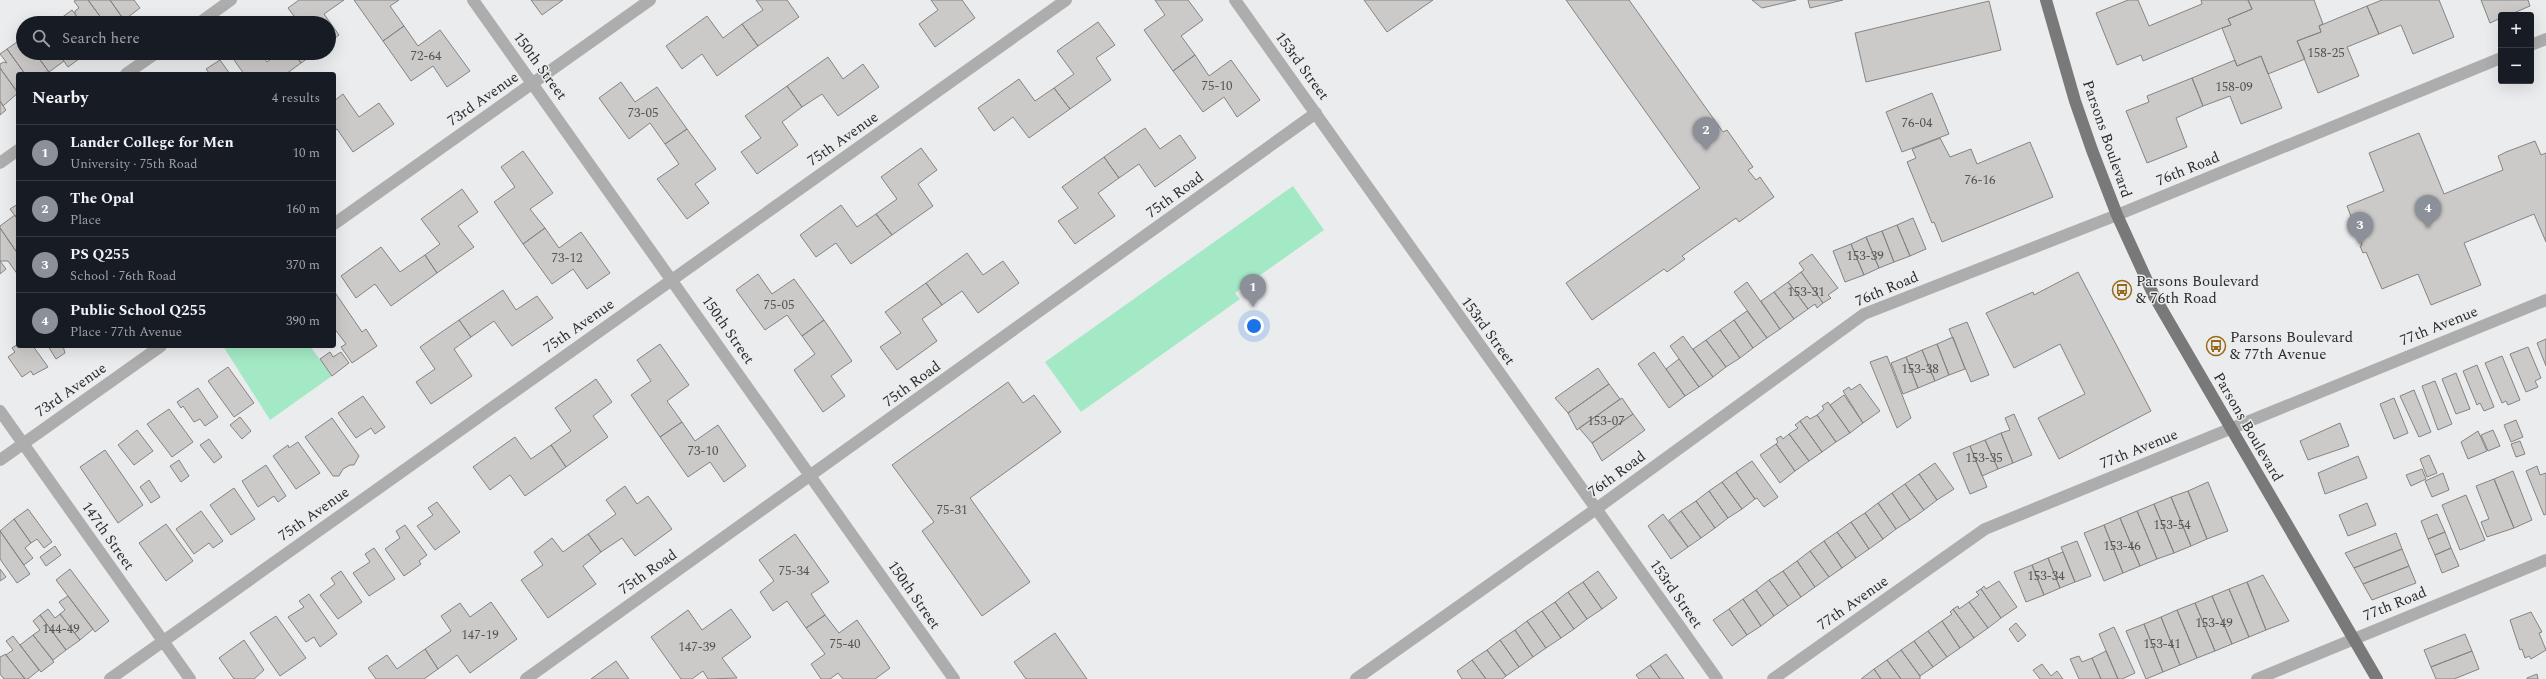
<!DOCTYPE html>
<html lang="en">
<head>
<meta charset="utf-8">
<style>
  :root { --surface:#171b24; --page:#20242c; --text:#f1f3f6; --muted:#9ea1a6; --line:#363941; --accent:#8c9099 }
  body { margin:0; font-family:Spectral,serif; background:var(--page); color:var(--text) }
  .controls { position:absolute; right:12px; top:12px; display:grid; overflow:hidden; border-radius:4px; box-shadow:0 4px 16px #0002 }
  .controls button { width:36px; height:36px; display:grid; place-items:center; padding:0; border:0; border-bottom:1px solid var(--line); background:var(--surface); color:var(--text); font:20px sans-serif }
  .you { position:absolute; left:1254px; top:326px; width:14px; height:14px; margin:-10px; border:3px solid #fff; border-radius:50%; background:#1a73e8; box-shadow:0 0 0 6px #1a73e833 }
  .badge { display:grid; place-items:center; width:26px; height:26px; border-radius:50%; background:var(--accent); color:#fff; font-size:13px; font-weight:700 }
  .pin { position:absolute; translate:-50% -33px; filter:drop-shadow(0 1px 2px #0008) }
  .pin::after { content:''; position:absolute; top:21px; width:14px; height:12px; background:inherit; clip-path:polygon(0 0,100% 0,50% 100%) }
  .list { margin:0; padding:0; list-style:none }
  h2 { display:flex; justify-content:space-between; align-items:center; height:52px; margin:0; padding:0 16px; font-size:17px }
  h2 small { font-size:13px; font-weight:400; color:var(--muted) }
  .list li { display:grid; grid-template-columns:26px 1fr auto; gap:12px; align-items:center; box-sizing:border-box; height:56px; padding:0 16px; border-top:1px solid var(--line) }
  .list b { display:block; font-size:15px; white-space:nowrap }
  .list p { margin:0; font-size:13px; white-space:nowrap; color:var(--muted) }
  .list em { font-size:13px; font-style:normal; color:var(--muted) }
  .icon { flex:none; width:22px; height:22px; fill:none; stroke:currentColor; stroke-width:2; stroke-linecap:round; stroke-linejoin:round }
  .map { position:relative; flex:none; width:2546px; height:679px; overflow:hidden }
  .search { position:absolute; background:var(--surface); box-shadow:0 4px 16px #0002; left:16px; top:16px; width:320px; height:44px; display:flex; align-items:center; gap:10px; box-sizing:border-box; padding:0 14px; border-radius:22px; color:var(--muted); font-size:15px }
  .panel { position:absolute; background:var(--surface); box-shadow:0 4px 16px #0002; left:16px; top:72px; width:320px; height:276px; border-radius:4px }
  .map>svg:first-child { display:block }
  .green { fill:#a4e9c5 }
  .building { fill:#cbcac8; stroke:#858482 }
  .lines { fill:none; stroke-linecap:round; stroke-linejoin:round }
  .minor { stroke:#aeadad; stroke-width:12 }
  .major { stroke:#7a7979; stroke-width:12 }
  .labels { text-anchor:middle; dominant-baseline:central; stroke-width:3; stroke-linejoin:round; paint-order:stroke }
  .number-label { font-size:13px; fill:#535453 }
  .street-label { font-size:15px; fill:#2b2c2c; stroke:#ebecee }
  .poi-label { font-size:15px; fill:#2b2c2c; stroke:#ebecee; text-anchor:start }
</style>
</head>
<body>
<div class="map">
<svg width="2546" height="679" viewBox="0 0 2546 679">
  <rect width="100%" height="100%" fill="#ebecee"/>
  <path class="green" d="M1293,186L1324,230L1235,293L1240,299L1081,412L1045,362Z
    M223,346H310L332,376L270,420Z"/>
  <path class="building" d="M76,0H88L105,23H82L75,14V11L79,8L74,1Z
    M88,0H110L124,20L120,23H105Z
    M110,0H134L140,8L124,20Z
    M299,0H344L324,14L339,35L329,43V23H299L288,8Z
    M354,0H399L390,6L404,26L383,41Z
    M531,0H563L542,15Z
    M756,0H787L799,17L758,46L742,24L763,10Z
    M931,0H962L975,18L935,47L919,24L938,10Z
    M1155,0H1188L1203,20L1181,36L1195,55L1173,71L1144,30L1165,15Z
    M1364,0H1433L1387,32Z
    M1566,0H1629L1723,132L1727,130L1753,167L1748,170L1756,180L1760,177L1774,197L1739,222L1736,218L1682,256L1685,259L1667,272L1664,269L1592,320L1566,283L1700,188Z
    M1752,0H1796L1762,8Z
    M1808,0H1843L1810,8Z
    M2128,0H2138L2149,26L2202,4L2201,0H2248L2252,9L2228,19L2231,25L2222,28L2143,61L2141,55L2117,65L2096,13Z
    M2248,0H2314L2323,24L2319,26L2321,32L2297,41L2305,59L2268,74L2261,56L2237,66L2222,28L2231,25L2228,19L2252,9Z
    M2382,0H2439L2454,37L2413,54L2401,25L2379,34L2367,6Z
    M2481,0H2528L2530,6L2509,15H2501V18L2490,23Z
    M1989,1L2001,50L1866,82L1855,33Z
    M2367,6L2379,34L2347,47L2359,76L2318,93L2297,41L2321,32L2319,26Z
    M72,10L82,23H59L57,21Z
    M707,16L723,38L742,24L758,46L717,76L702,54L682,69L666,46Z
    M1098,22L1115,45L1096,58L1111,80L1070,109L1054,88L1074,74L1057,51Z
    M404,26L418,46L440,30L470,71L447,87L433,66L411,81L383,41Z
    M17,42L23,49V53H35L49,72L25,74L7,49Z
    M7,49L25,74H18V93L0,68V64L4,62L7,63L0,54Z
    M35,53H58L64,61L49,72Z
    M58,53H81L83,56L68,67Z
    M229,53H260L267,62L279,53H294L301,63L286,74H244Z
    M294,53H315L301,63Z
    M1195,55L1209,76L1231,60L1260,100L1237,117L1224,97L1203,112L1173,71Z
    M2261,56L2282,108L2241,124L2230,96L2203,106L2192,78L2235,60L2237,66Z
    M828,57L843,79L863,64L879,87L838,116L822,94L802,107L787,86Z
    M220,60L230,74H210L206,69Z
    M0,68L18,93L3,106L0,101Z
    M2192,78L2203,106L2176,118L2187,147L2147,163L2126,111L2149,102L2147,96Z
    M1019,79L1035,101L1054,88L1070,109L1029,138L1013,117L994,131L978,108Z
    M621,82L635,102L657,87L687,129L665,144L650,123L629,139L599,98Z
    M787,86L802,107L782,122L798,145L757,174L741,152L761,138L745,116Z
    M1932,93L1949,134L1902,152L1886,112Z
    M343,94L359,117L379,103L394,124L353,152L337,129L334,131V101Z
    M0,101L6,110L0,115Z
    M1145,128L1160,149L1180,135L1196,158L1155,187L1139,164L1119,178L1104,157Z
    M687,129L716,169L695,184L709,203L687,219L657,179L679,164L665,144Z
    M2419,133L2444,194L2503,170L2498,156L2506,152L2535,141L2541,155L2546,153V242L2534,214L2464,243L2481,285L2431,305L2418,274L2382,289L2366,252L2363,253L2360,246L2362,245L2347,206L2384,191L2369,153Z
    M1940,138L1950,157L1971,149L1977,164L2030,142L2053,197L1942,242L1934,222L1932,223L1907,162L1916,158L1912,149Z
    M921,148L937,170L918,184L933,206L892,235L876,214L897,199L881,177Z
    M523,151L553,193L530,209L545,228L523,244L494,202L515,187L501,167Z
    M1104,157L1119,178L1098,193L1115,216L1075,244L1058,221L1078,208L1062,187Z
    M462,189L478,212L458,226L474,247L437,273L425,255L440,244L421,219Z
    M18,204V220L10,209Z
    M841,205L857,227L876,214L892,235L851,264L836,243L816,257L800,235Z
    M15,215L18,220V254L0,228V226Z
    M1913,218L1926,249L1910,256L1897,225Z
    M1897,225L1910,256L1894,262L1882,231Z
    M0,228L18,254V275L8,261H0Z
    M545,228L559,248L581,232L610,273L587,289L573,269L552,284L523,244Z
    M1882,231L1894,262L1879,268L1866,237Z
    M1866,237L1879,268L1864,275L1851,244Z
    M1851,244L1864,275L1845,282L1833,251Z
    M381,247L400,272L425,255L437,273L391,306L375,284L356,298L341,276Z
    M967,253L983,275L1003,261L1019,283L978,313L962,291L942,305L926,283Z
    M1812,254L1838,288L1828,295L1831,298L1823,303L1801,272L1804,270L1799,263Z
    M0,261L6,269L0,274Z
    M1801,272L1823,303L1817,308L1815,304L1808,309L1788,282Z
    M2078,272L2151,411L2059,459L2038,418L2085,394L2060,344L2014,368L1986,313L2033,292L2034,295Z
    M758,274L772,294L794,279L824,320L802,336L787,315L765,330L736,290Z
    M1747,282L1780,329L1767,338L1734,292Z
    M1788,282L1808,309L1794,319L1774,292Z
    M926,283L942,305L922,319L937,341L897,370L880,347L901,333L885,312Z
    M503,290L516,310L537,296L553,318L512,346L494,321L471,337L459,320Z
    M334,291L362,332L366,329L377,346L352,363L341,347L346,344L334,328Z
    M1774,292L1794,319L1780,329L1761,301Z
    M1747,311L1767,338L1753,348L1734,320Z
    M459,320L471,337L454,349L472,376L431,404L416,382L435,369L420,347Z
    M824,320L852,361L831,376L845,396L823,412L794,370L815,354L802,336Z
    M1734,320L1753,348L1740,358L1720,330Z
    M1967,322L1989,375L1971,382L1949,329Z
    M1720,330L1740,358L1726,367L1706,340Z
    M1683,336L1713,377L1699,387L1670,346Z
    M1953,337L1965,369L1949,375L1937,344Z
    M2546,339V366L2537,343Z
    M1706,340L1726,367L1713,377L1693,349Z
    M18,344V346L23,347L33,346L48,367L33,375L31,371L22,377L8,357L15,352L12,348Z
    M660,344L689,385L667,401L682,422L660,437L631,395L651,381L637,360Z
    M1937,344L1949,375L1935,381L1922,350Z
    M48,346H63L65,353L56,359Z
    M2528,347L2541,378L2535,381L2538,387L2526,392L2510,354Z
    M1922,350L1935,381L1918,388L1906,357Z
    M330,352L333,357L341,352L349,363L332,376L320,359Z
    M1654,352L1685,396L1669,408L1638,364Z
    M1887,356L1911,418L1897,428L1870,362Z
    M2502,356L2520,400L2508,405L2506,401L2502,403L2485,363Z
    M1906,357L1918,388L1903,394L1891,363Z
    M1679,359L1699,387L1685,396L1666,369Z
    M2477,365L2494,407L2484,411L2480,403L2477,405L2463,371Z
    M228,367L254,403L234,417L208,381Z
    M1598,368L1609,384L1568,413L1555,398Z
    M2456,373L2470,409L2456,414L2442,379Z
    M596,379L612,402L593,416L608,437L566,467L551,445L571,431L555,408Z
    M2435,381L2452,424L2438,430L2422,386Z
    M1008,382L1023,403L1034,395L1061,432L970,498L1030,582L982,616L922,531L934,522L892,465Z
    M1609,384L1620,399L1577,430L1568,413Z
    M1860,384L1880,411L1863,423L1843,391L1849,387L1851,390Z
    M198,388L218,417L205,426L200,419L194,422L183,406L181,408L177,402Z
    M2414,390L2431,432L2419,437L2400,396Z
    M1844,395L1863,423L1850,433L1830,405Z
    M363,396L385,427L375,434L371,428L356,438L338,413Z
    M1622,398L1633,414L1592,443L1579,428Z
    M2394,398L2408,433L2394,439L2380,404Z
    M1828,402L1850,433L1836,442L1817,415L1824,409L1822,406Z
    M169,409L193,442L172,457L147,424Z
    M1633,414L1645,430L1602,461L1592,443Z
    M2014,414L2032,455L2013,463L2001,433L2010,430L2005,418Z
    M1817,415L1836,442L1822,452L1800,421L1807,416L1810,419Z
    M240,417L251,431L242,439L230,425Z
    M332,418L359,456L354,465H350L343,469L339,476H333L305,437Z
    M2516,420L2523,437L2511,442L2504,425Z
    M1800,421L1822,452L1809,461L1789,434L1798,428L1795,425Z
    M682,422L695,441L718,425L746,466L724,482L710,462L688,477L660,437Z
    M2340,423L2349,446L2308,460L2300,441Z
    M137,430L153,451L134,465L118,445Z
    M2493,430L2500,446L2488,451L2481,435Z
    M2478,431L2487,451L2468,459L2461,442Z
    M2001,433L2013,463L1998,469L1985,440Z
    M1789,434L1809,461L1795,471L1776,444L1778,442L1776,439L1781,436L1783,439Z
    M515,437L531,459L551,445L566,467L525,496L510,475L490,490L473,467Z
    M209,439L222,457L214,463L200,445Z
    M1985,440L1998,469L1982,476L1970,446Z
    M2520,441L2525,454L2516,457L2511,444Z
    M298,442L320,473L296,489L273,456L288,445L289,448Z
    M1776,444L1795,471L1780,483L1760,455Z
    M1970,446L1987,487L1970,494L1953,453Z
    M105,450L143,505L118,523L80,467Z
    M2429,455L2437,473L2427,477L2420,459Z
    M2358,456L2367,478L2325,494L2318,473Z
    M179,460L189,476L181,482L170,466Z
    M1752,461L1778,497L1764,507L1757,498L1755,499L1736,472Z
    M1935,463L1954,489L1937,500L1919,474Z
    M266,465L286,496L278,502L274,496L258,507L242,481Z
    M2537,466L2540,475L2546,473V514L2544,515L2526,471Z
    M2422,469L2426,479L2411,486L2406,475Z
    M2513,471L2532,520L2514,528L2494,479Z
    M1736,472L1755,499L1742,509L1722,482Z
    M2443,473L2449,490L2432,497L2425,481Z
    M1919,474L1937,500L1924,510L1905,484Z
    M2494,479L2514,528L2487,537L2481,522L2489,519L2476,486Z
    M149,480L160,497L151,503L140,487Z
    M1722,482L1742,509L1728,518L1709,491Z
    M2208,482L2228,531L2207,539L2188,491Z
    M1905,484L1924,510L1910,520L1892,493Z
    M625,486L637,504L648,496L672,529L635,556L622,538L601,552L588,534L616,514L606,500Z
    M234,488L255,519L231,535L210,505Z
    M1709,491L1728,518L1715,528L1696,501Z
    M2188,491L2207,539L2191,546L2171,497Z
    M1892,493L1910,520L1896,529L1878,503Z
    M2466,495L2485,540L2460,550L2442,505Z
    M2171,497L2191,546L2174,553L2154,504Z
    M1696,501L1715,528L1701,538L1681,511Z
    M437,502L460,532L435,550L417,526L433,515L428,508Z
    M1878,503L1896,529L1883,539L1865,513Z
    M2367,503L2376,525L2348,536L2339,515Z
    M2154,504L2174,553L2157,559L2137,511Z
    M28,509L52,542L44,548L37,539L31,543L14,519Z
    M201,511L223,541L213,548L209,543L194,554L176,529Z
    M1681,511L1701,538L1688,547L1669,520Z
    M2137,511L2157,559L2140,566L2120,518Z
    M1865,513L1883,539L1869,549L1851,522Z
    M1663,514L1688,547L1671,559L1648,526Z
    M2437,514L2445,532L2428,539L2421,521Z
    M2120,518L2140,566L2123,573L2104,525Z
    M14,519L31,543L25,548L33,558L24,565L0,531Z
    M1851,522L1869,549L1856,558L1837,532Z
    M166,524L193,561L166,581L139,543Z
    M405,525L427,555L419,561L421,564L404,576L385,549L400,538L396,531Z
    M2104,525L2123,573L2104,581L2084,533Z
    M0,531L30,574L17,583L0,559Z
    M1837,532L1856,558L1842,568L1824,541Z
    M2445,532L2451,548L2435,555L2428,539Z
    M2396,533L2402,549L2354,568L2345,553Z
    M588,534L601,552L583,566L596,584L548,618L521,580L543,565L534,552L552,538L563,552Z
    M795,534L829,582L811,594L825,615L806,628L787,601L773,611L760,592L774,581L759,560Z
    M1824,541L1842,568L1829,577L1810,551Z
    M2077,541L2091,576L2075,582L2061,547Z
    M55,546L61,555L46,566L40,557Z
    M374,548L395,579L369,596L353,573L370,562L365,554Z
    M2451,548L2459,566L2442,573L2435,555Z
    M2402,549L2409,566L2363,584L2354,568Z
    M1810,551L1829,577L1815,587L1797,561Z
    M2063,552L2075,582L2060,588L2048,558Z
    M2048,558L2060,588L2044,595L2032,565Z
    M1797,561L1815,587L1801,597L1783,571Z
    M2032,565L2044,595L2026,602L2014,572Z
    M2409,566L2416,583L2372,600L2363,584Z
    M0,569L6,577L0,581Z
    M70,569L109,621L95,632L56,580Z
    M341,571L362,602L338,619L320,595L335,584L331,578Z
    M1598,571L1617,598L1602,609L1583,582Z
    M1783,571L1801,597L1788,606L1769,580Z
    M2263,575L2289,621L2266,630L2247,582Z
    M1769,580L1788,606L1774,616L1756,590Z
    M1999,581L2017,607L2001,618L1981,589L1984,586L1986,589Z
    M1583,582L1602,609L1587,619L1568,592Z
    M2247,582L2266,630L2249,637L2229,589Z
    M1981,589L2001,618L1988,628L1969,602L1979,595L1976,592Z
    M2229,589L2249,637L2232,644L2212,596Z
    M1756,590L1774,616L1761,626L1743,599Z
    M1568,592L1587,619L1574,629L1555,602Z
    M309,594L337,634L320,647L314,637L306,642L288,617L304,607L299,601Z
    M68,596L93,629L80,640L60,614L65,610L59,602Z
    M2212,596L2232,644L2215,651L2195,603Z
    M1743,599L1761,626L1747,635L1729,609Z
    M491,602L517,639L470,673L457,655L438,669L425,649L451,631L441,616L460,603L470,617Z
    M1555,602L1574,629L1561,638L1542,611Z
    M1969,602L1988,628L1974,638L1953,609L1958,606L1959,609Z
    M2195,603L2215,651L2197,658L2177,610Z
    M48,609L55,618L60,614L80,640L66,650L40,615Z
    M731,609L751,637L722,658L737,678L708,679L703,671L692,679H681L651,637L688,610L702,630Z
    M1729,609L1747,635L1732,646L1713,620Z
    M1953,609L1974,638L1960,648L1942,621L1952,614L1950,612Z
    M2177,610L2197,658L2180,665L2161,617Z
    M1542,611L1561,638L1546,648L1527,621Z
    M2531,612L2542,632L2539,633L2546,650L2531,659L2529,656L2525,658L2522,649L2520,650L2510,620Z
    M40,615L66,650L53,660L33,635L40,630L33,621Z
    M825,615L839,633L857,620L890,668L875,679H843L838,673L830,679H821L811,664L825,654L806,628Z
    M276,616L306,658L280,676L250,633Z
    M2161,617L2180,665L2163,672L2144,624Z
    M1527,621L1546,648L1533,657L1515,630Z
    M1942,621L1960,648L1947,657L1928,631Z
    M2016,623L2026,635L2018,642L2009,629Z
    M2144,624L2163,672L2146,679L2126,631Z
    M2114,627L2135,673L2122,679H2118L2099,634Z
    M1515,630L1533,657L1519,667L1500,640Z
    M1928,631L1947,657L1933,667L1914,641Z
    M1055,633L1087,679H1026L1014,662Z
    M2465,634L2472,651L2431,667L2424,650Z
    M33,635L54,662L41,672L20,645Z
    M13,636L39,670L28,679H25L6,655L13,650L6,641Z
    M244,640L264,670L254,679H234L219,658Z
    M1500,640L1519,667L1506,676L1487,650Z
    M1914,641L1933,667L1920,676L1901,650Z
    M425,649L438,669L424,679H376L368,668L387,655L397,669Z
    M1487,650L1506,676L1502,679H1486L1472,660Z
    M1901,650L1920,676V679H1901L1887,660Z
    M2106,651L2118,679H2101L2092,658Z
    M2472,651L2479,669L2454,679H2436L2431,667Z
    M6,654V655L25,679H4L0,674V657Z
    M1666,654L1684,679H1660L1650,665Z
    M2079,656L2082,662L2092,658L2101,679H2079L2070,659Z
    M1472,660L1486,679H1462L1457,671Z
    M1887,660L1901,679H1881L1874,669Z
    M616,661L629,679H591Z
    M2042,664L2051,676L2057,671L2063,679H2040L2033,670Z
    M1650,665L1660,679H1639L1636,675Z
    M1874,669L1881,679H1861Z
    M2537,674L2538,679H2527V678Z"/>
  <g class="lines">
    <path class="minor" d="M473,0L954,679
      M1235,0L1717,679
      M199,23L231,0
      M2531,45L2546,39
      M126,74L156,53
      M0,163L18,150
      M334,224L650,0
      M0,411L190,679
      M0,460L161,346
      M110,679L1066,0
      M526,679L1316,113
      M1356,679L1596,509L1864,314L2117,215L2501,58
      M1773,679L1985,529L2546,300
      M2257,679L2546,560"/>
    <path class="major" d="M2046,0L2075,101L2092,150L2117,215L2154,296L2377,679"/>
  </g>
  <defs>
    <g id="bus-ring" transform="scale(1)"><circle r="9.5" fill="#ebecee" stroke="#976918" stroke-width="1.5"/><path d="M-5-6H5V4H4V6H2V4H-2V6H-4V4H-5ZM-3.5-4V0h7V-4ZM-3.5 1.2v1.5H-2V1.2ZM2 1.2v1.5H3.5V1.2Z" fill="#976918"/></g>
  </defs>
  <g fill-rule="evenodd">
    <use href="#bus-ring" x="2122" y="290"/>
    <use href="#bus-ring" x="2216" y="346"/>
  </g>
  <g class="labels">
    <g class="number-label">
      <text x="2326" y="53">158-25</text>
      <text x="426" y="56">72-64</text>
      <text x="1217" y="86">75-10</text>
      <text x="2234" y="87">158-09</text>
      <text x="643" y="113">73-05</text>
      <text x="1917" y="123">76-04</text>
      <text x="1980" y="180">76-16</text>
      <text x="1865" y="256">153-39</text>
      <text x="567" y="258">73-12</text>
      <text x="1806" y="292">153-31</text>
      <text x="779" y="305">75-05</text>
      <text x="1920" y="369">153-38</text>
      <text x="1606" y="421">153-07</text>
      <text x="703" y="451">73-10</text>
      <text x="1984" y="458">153-35</text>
      <text x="952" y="510">75-31</text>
      <text x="2172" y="525">153-54</text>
      <text x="2122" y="546">153-46</text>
      <text x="794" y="571">75-34</text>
      <text x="2046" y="576">153-34</text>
      <text x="2214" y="623">153-49</text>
      <text x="61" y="629">144-49</text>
      <text x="480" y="635">147-19</text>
      <text x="845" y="644">75-40</text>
      <text x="2162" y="644">153-41</text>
      <text x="697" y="647">147-39</text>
    </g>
    <g class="street-label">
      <text transform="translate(540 66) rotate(54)">150th Street</text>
      <text transform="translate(1302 66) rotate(54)">153rd Street</text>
      <text transform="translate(483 99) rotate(-35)">73rd Avenue</text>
      <text transform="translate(843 139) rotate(-35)">75th Avenue</text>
      <text transform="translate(2107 139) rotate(71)">Parsons Boulevard</text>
      <text transform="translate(2188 169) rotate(-22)">76th Road</text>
      <text transform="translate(1175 195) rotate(-36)">75th Road</text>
      <text transform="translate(1887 289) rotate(-23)">76th Road</text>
      <text transform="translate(579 326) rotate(-35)">75th Avenue</text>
      <text transform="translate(2439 326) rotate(-22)">77th Avenue</text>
      <text transform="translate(728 330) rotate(55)">150th Street</text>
      <text transform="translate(1488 331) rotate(54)">153rd Street</text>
      <text transform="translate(912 384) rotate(-36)">75th Road</text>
      <text transform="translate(71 390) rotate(-35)">73rd Avenue</text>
      <text transform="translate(2248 427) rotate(60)">Parsons Boulevard</text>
      <text transform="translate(2139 449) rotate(-22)">77th Avenue</text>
      <text transform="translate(1617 474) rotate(-36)">76th Road</text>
      <text transform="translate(314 514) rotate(-35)">75th Avenue</text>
      <text transform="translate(108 536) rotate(55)">147th Street</text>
      <text transform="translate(648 572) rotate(-35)">75th Road</text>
      <text transform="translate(1676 594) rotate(55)">153rd Street</text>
      <text transform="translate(914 595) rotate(55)">150th Street</text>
      <text transform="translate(1853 603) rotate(-35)">77th Avenue</text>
      <text transform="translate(2395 604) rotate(-22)">77th Road</text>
    </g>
    <g class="poi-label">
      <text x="2136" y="281">Parsons Boulevard<tspan x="2136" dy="17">&amp; 76th Road</tspan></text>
      <text x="2230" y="337">Parsons Boulevard<tspan x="2230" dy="17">&amp; 77th Avenue</tspan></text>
    </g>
  </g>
</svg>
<div class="controls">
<button>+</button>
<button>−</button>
</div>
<div class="you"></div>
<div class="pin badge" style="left:1253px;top:307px">1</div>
<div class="pin badge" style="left:1706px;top:150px">2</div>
<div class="pin badge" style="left:2360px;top:245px">3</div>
<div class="pin badge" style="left:2428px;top:228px">4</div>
<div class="search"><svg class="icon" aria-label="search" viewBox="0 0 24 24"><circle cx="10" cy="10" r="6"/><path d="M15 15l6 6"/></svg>Search here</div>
<section class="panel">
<h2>Nearby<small>4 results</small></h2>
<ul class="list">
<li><span class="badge">1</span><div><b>Lander College for Men</b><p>University · 75th Road</p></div><em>10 m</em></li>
<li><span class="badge">2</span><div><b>The Opal</b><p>Place</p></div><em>160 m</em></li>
<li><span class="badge">3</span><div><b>PS Q255</b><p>School · 76th Road</p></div><em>370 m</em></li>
<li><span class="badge">4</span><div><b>Public School Q255</b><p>Place · 77th Avenue</p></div><em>390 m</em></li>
</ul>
</section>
</div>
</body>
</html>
